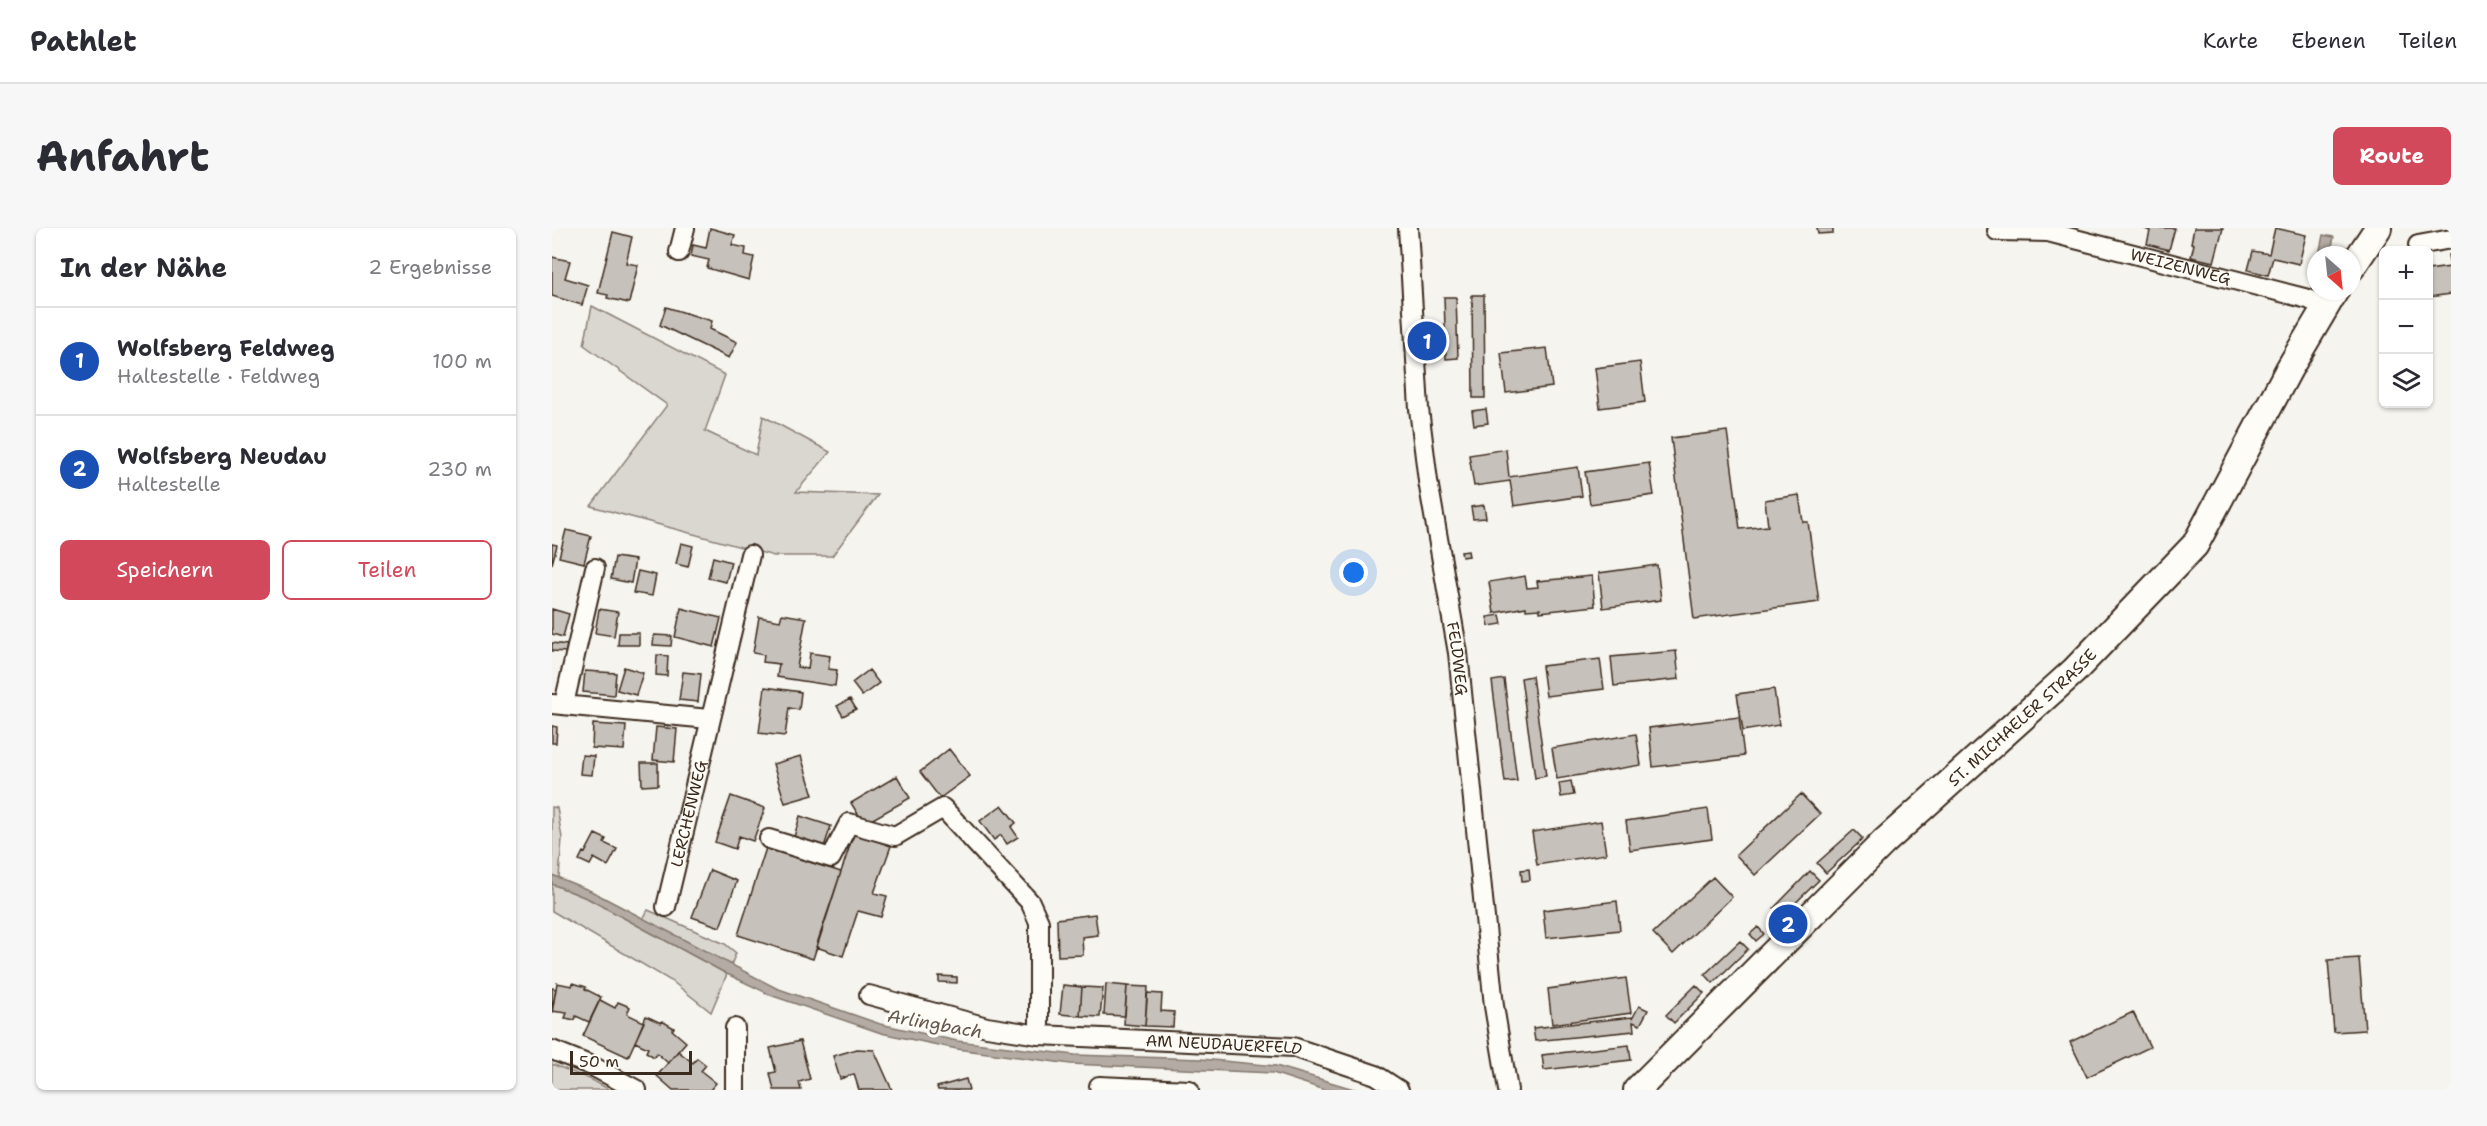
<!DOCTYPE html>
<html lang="de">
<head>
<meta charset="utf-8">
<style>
  :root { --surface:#fff; --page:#f7f7f7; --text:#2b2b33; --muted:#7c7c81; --line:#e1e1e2; --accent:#d1495b }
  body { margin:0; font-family:"Shantell Sans",sans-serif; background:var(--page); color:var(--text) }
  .controls { position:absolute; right:18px; top:18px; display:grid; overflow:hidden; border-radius:9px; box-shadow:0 2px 4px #0004 }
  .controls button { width:54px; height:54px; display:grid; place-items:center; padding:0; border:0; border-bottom:2px solid var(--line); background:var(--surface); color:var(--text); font:30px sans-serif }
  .compass { position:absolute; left:1755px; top:18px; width:54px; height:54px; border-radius:50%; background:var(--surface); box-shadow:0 2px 4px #0004; rotate:153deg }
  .scale { position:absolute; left:18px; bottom:15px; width:122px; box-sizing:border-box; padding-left:6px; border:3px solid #3b2a1e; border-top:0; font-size:16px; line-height:21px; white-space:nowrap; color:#3b2a1e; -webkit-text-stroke:4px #fdfcf7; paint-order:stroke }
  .you { position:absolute; left:802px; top:345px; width:21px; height:21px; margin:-15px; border:4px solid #fff; border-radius:50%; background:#1a73e8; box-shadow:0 0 0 9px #1a73e833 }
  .badge { display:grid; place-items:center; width:39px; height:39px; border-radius:50%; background:var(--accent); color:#fff; font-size:20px; font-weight:700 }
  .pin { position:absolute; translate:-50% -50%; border:3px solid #fff; box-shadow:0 2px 6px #0006 }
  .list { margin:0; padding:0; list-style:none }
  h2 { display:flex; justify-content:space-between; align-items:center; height:78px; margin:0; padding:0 24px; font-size:26px }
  h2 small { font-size:20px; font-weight:400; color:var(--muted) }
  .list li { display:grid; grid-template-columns:39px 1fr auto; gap:18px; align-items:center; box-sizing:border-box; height:108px; padding:0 24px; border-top:2px solid var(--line) }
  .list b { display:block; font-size:22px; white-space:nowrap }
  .list p { margin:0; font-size:20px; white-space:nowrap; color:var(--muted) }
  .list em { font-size:20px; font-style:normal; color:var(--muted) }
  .actions { display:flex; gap:12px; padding:18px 24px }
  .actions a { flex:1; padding:14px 0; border:2px solid var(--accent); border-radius:9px; text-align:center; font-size:21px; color:var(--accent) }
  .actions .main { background:var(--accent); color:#fff }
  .icon { flex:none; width:33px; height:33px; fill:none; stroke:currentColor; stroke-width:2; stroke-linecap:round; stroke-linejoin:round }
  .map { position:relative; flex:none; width:1899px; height:862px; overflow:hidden; border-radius:9px }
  header { display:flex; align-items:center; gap:36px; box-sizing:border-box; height:84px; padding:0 30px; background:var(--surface); border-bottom:2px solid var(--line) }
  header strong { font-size:28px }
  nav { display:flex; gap:33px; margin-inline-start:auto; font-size:21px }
  .intro { display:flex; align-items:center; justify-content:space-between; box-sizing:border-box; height:144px; padding:0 36px }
  h1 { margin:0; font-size:42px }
  .button { padding:15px 27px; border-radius:9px; background:var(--accent); color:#fff; font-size:21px; font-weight:700 }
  main { display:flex; gap:36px; padding:0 36px }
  aside { flex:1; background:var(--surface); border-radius:9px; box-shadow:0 2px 4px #0004 }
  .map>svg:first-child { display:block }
  .green { fill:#dad6d0; stroke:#8a8077; stroke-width:1.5 }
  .water { fill:#b4aca4; stroke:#84786e; stroke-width:1.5 }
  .building { fill:#c7c1bb; stroke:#3b2a1e; stroke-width:1.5 }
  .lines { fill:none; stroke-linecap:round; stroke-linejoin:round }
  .street-casing { stroke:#3b2a1e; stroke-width:22 }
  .secondary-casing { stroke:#3b2a1e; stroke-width:30 }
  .street { stroke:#fdfcf7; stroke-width:18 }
  .secondary { stroke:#fdfcf7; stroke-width:26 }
  .labels { text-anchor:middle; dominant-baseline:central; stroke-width:6; stroke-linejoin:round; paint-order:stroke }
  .street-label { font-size:16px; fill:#3b2a1e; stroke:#fdfcf7 }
  .water-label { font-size:18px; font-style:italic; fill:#65584d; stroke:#fdfcf7 }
</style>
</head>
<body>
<header>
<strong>Pathlet</strong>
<nav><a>Karte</a><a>Ebenen</a><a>Teilen</a></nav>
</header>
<div class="intro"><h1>Anfahrt</h1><a class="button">Route</a></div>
<main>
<aside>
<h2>In der Nähe<small>2 Ergebnisse</small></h2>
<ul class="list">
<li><span class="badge" style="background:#1a4fb4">1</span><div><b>Wolfsberg Feldweg</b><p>Haltestelle · Feldweg</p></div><em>100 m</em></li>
<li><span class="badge" style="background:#1a4fb4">2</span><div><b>Wolfsberg Neudau</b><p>Haltestelle</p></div><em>230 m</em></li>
</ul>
<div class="actions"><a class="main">Speichern</a><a>Teilen</a></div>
</aside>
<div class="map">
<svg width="1899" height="862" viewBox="0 0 1899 862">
  <rect width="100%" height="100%" fill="#f5f4ee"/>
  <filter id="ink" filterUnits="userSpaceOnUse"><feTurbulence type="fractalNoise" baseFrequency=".0167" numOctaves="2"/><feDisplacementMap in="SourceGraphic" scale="12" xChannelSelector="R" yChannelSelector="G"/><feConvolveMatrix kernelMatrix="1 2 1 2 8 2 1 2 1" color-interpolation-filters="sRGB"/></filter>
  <g filter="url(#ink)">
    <path class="green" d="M40,78L173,147L153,203L204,227L211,188L278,224L244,264L326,267L280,328H222L39,278L115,177L32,117Z
      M0,579L5,580L10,610L7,650L0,647Z
      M0,656L37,671L175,746L159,784L121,754L0,683Z
      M96,682L173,716L184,725L179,737L91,691Z
      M0,836L40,852L58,862H0Z"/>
    <path class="water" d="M1771,7L1782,9L1778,27H1767Z
      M0,647L39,663L224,760L328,796L405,813L523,827L649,831L724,838L805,862H773L721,845L519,836L405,821L329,805L221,768L175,746L37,671L0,656Z"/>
    <path class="building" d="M158,0L183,7L180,17L194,20L193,27L202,29L197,52L155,40L157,32L139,28L141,17L154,20Z
      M1265,0H1281V5L1266,6Z
      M1591,0H1623L1617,22L1595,16L1598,3Z
      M1642,0H1671L1662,34L1639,29L1642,16L1639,15Z
      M1723,0L1754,7L1747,36L1721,30L1716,47L1696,42L1701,23L1717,26Z
      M61,4L80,9L74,35L86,37L77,75L55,70L56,67L46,65Z
      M1896,27H1899V66L1877,69L1876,42L1898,39Z
      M0,29L18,33L13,50L36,57L30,77L0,68Z
      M920,67H932L933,170H921Z
      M892,69H904L906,130L894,131Z
      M114,79L160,93L158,101L185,114L177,130L108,97Z
      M995,120L1000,159L954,165L949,125Z
      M1088,134L1093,174L1048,180L1043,140Z
      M934,181L936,195L922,197L920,183Z
      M1175,203L1188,301L1216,298L1213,272L1247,267L1251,294H1256L1267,374L1142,391L1119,210Z
      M954,221L957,249L1026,239L1030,268L962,278L958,253L922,258L917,227Z
      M1097,235L1102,267L1038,276L1033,244Z
      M932,277L934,290L921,291L919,279Z
      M14,302L39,308L32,335L7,329Z
      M129,315L141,318L136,339L124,336Z
      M0,316L5,317L0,336Z
      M916,323L917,328L910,329L909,324Z
      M63,329L83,332L79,355L59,351Z
      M161,329L179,334L174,354L156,350Z
      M1105,337L1109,372L1051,380L1047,345Z
      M86,343L104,347L100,368L81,365Z
      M973,348L975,360L986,359L985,353L1040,348L1043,378L988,384V381L974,382V379L942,385L937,354Z
      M129,380L169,390L162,419L123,409Z
      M0,381L17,386L11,409L0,406Z
      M47,381L66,384L62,408L43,405Z
      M230,386L254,390L245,439L256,441L258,425L278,428L276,441L285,442L283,458L225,449L227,436L211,434L212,427L201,425L207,389L228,393Z
      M948,387L950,396L937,398L935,389Z
      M67,405H87V417H66Z
      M102,407L120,408L119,418L101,417Z
      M0,415L15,417L14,424L0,423Z
      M1124,423L1127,451L1062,458L1059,429Z
      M105,427L116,428L115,448L104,447Z
      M1048,431L1052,461L994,468L990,438Z
      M72,439L91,445L84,467L65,462Z
      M317,442L327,455L310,468L300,455Z
      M33,443L64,445L62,467L31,464Z
      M131,444L149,446L146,474L127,472Z
      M980,448L994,548L983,550L969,450Z
      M952,451L965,553L953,554L940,453Z
      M213,459L249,464L247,482L237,480L233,508L207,505Z
      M1222,461L1227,497L1191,503L1185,466Z
      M298,471L304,481L291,488L285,478Z
      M1187,489L1192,528L1101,539L1097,500Z
      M41,496L74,498L72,522L40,520Z
      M0,498L5,499L4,515H0Z
      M104,499L125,501L122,534L101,532Z
      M1084,506L1089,537L1005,551L1000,520Z
      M397,521L418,548L388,570L368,544Z
      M30,527L42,528L40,547L28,546Z
      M249,528L261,567L233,575L221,536Z
      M89,535H106V557L90,558Z
      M345,548L358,570L312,596L299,575Z
      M1019,553L1022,567L1009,569L1007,555Z
      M1249,566L1268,586L1203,647L1184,627Z
      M179,568L213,580L201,613L187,608L183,621L163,614Z
      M450,577L464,595L459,599L466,609L455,616L449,607L442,612L428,593Z
      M1156,581L1160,611L1078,622L1074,593Z
      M248,588L279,598L270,625L240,616Z
      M1049,593L1054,626L985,637L980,604Z
      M1302,602L1311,611L1274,645L1265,635Z
      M302,605L339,618L322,665L335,668L329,689L306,683L291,728L264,719Z
      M43,606L54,611L52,615L65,621L56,638L42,630L38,637L27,632L31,624L33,625Z
      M214,620L289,644L261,731L186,707Z
      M977,641L978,652L970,653L969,642Z
      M158,642L185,653L168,699L140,689Z
      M1258,643L1267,652L1230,688L1222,680Z
      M1161,649L1180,669L1121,726L1101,705Z
      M1065,673L1068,702L994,710L991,682Z
      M543,686L546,707L530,709L531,727L506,728L505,691Z
      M1206,699L1212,706L1204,713L1198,706Z
      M1188,713L1196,721L1161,755L1153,746Z
      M1807,730L1813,802L1782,804L1776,732Z
      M387,748L405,749V755L387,754Z
      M1074,750L1079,785L1000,796L996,761Z
      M5,755L20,758L21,755L34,759L33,761L49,769L37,794L24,788L23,792L13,790L15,785L0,783Z
      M554,756L575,758L573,788L552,787Z
      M511,757L530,759L528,788L508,786Z
      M1144,757L1152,765L1122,795L1114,787Z
      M575,758L596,759L593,798L572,796Z
      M530,759L551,760L548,789L528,788Z
      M0,760L4,761L0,785Z
      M595,765L610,766L609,783L622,784L621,799L593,798Z
      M48,772L63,780L66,774L78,779L75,786L92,794L76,829L31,808Z
      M1087,778L1096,782L1088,797L1081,794L1082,803L983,813L981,800L1080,789V791Z
      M1581,784L1598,819L1535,849L1518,814Z
      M94,788L109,795L110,793L122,800L120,802L134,814L116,835L105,825L102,829L94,824L96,820L83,814Z
      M248,813L258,851L247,854L249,862H222L218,845L224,844L218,820Z
      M1077,817L1079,832L992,842L990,827Z
      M305,821L322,822L340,862H307L302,846L288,851L281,828Z
      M126,823L141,835L145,830L154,837L149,843L164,855L158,862H121L105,848Z
      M414,851L417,862H386L385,859Z"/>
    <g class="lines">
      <g class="street-casing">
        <g id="street">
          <path id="s1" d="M856,0L867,181L876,253L906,425L942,778L956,862"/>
          <path id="s2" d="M1445,3L1496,4L1756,71L1774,79"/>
          <path d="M1866,17L1899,11"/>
          <path d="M127,24L133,0"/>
          <path d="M0,476L157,491"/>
          <path d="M12,476L43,340"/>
          <path d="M217,611L279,630L297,595L343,608L391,580L478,674L487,694V807"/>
          <path id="s3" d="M114,679L198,327"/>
          <path id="s4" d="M317,767L435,799L487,807L741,819L824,847L847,862"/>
          <path d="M0,822L40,838L85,862"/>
          <path d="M547,858L637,862"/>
          <path d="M183,862V800"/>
        </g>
      </g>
      <g class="secondary-casing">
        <g id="secondary">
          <path d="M1800,39L1826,0"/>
          <path id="s5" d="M1085,862L1332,614L1522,443L1643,317L1737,141L1783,63"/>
        </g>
      </g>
      <use href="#street" class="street"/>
      <use href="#secondary" class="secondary"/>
    </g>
  </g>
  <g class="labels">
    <g class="street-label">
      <text stroke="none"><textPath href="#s2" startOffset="188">WEIZENWEG</textPath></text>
      <text stroke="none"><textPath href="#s1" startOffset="434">FELDWEG</textPath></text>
      <text stroke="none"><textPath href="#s5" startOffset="536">ST. MICHAELER STRASSE</textPath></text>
      <text stroke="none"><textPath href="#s3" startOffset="96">LERCHENWEG</textPath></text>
      <text stroke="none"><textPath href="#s4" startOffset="360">AM NEUDAUERFELD</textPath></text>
    </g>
    <g class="water-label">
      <text transform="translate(383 796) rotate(10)">Arlingbach</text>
    </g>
  </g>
</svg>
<div class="controls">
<button>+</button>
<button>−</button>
<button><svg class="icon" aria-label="layers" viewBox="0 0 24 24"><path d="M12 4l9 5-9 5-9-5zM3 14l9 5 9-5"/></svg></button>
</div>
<svg class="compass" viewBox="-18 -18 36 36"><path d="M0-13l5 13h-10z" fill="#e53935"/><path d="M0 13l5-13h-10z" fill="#7c7c81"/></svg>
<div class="scale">50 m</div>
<div class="you"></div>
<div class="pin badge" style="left:875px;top:113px;background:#1a4fb4">1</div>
<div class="pin badge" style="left:1236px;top:696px;background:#1a4fb4">2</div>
</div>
</main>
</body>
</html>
